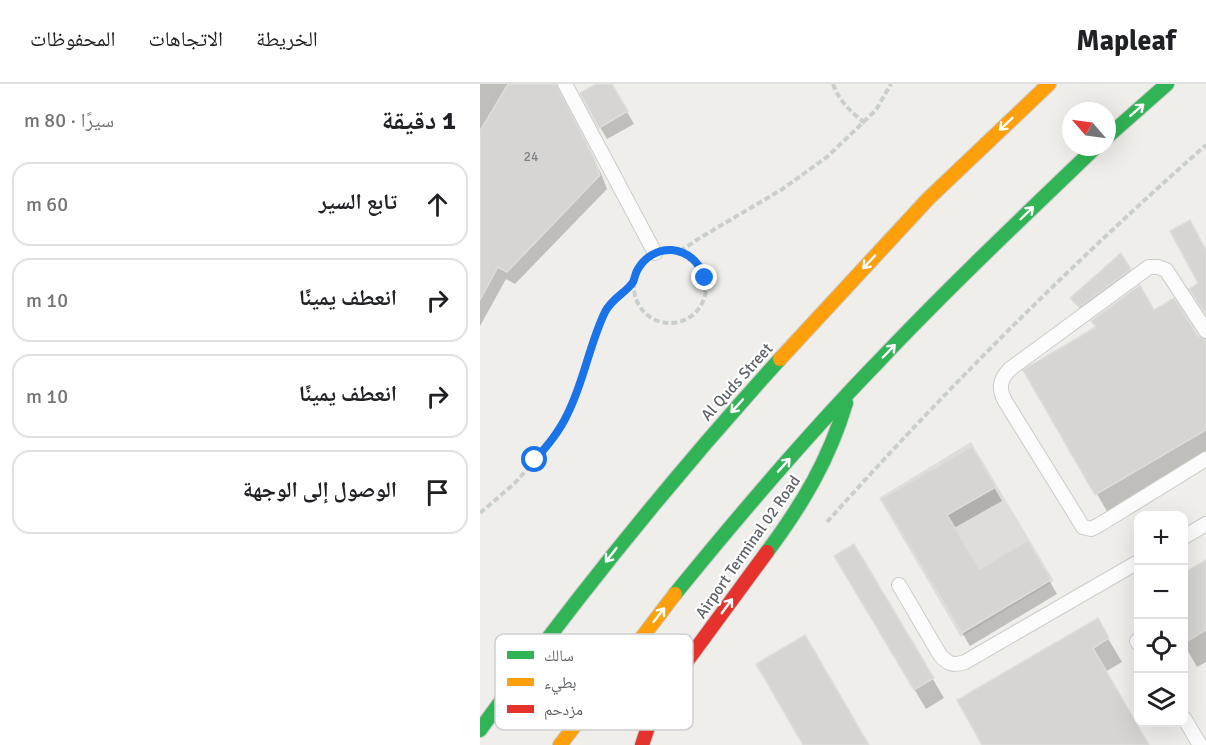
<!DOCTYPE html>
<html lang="ar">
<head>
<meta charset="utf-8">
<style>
  :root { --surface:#fff; --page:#f2f2f2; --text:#202124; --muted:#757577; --line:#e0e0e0 }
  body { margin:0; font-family:Signika,"Noto Naskh Arabic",sans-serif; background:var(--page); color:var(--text); direction:rtl }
  .controls { position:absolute; right:18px; bottom:18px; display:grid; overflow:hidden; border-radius:12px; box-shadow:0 6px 24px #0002 }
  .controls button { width:54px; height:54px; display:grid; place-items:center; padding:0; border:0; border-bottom:2px solid var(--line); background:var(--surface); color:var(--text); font:30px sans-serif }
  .compass { position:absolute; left:582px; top:18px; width:54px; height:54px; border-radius:50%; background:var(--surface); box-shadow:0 6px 24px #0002; rotate:298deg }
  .stop { position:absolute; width:18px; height:18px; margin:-14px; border:4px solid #1a73e8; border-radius:50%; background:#fff }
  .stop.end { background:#1a73e8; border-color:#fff; box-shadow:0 2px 6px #0008 }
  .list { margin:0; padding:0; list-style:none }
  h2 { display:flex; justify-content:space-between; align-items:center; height:78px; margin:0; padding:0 24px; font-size:26px }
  h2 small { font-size:20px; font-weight:400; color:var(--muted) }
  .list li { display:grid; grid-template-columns:39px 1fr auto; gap:18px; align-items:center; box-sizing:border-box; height:84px; margin:0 12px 12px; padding:0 12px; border:2px solid var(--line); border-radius:18px }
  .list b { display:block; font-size:22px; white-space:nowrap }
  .list em { font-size:20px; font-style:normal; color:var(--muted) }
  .icon { flex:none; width:33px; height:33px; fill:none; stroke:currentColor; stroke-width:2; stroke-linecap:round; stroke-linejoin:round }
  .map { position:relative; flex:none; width:726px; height:661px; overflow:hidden; direction:ltr }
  header { display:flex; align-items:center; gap:36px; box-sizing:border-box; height:84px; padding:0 30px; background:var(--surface); border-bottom:2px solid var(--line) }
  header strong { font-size:28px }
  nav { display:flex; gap:33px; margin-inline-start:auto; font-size:21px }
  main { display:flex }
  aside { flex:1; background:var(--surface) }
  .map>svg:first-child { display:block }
  .industrial { fill:#dfddda }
  .shadow { fill:#0003 }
  .building { fill:#d6d5d3; stroke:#deddd9; stroke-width:1.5 }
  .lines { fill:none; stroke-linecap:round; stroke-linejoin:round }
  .lane-casing { stroke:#cbcccc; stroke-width:16 }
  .fast-casing { stroke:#cacacb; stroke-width:16 }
  .slow-casing { stroke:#cacacb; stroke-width:16 }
  .jam-casing { stroke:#cacacb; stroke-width:16 }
  .path { stroke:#cacfcc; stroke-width:4; stroke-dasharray:6 3; stroke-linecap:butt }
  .lane { stroke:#fdfcfc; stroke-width:14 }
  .fast { stroke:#30b455; stroke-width:14 }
  .slow { stroke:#ff9f0a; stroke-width:14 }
  .jam { stroke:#e5322d; stroke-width:14 }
  .oneway { stroke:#fff }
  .route { stroke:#1a73e8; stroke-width:8 }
  .labels { text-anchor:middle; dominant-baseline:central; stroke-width:4.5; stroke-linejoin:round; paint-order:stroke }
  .number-label { font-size:14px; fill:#7e8184 }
  .street-label { font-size:16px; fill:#5f6368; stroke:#fff }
  .key { fill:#fff; stroke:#cfd0d2; stroke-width:1.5 }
  .key-label { font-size:16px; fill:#5f6368 }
</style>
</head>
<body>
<header>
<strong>Mapleaf</strong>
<nav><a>الخريطة</a><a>الاتجاهات</a><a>المحفوظات</a></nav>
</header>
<main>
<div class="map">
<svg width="726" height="661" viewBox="0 0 726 661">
  <rect width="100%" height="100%" fill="#efeeea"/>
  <path class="industrial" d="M491,358L574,497L481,553L399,414Z"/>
  <path class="shadow" d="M0,0H75L121,89L127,105L35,200L26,195L0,242Z
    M119,0H131L154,40L127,55L120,43Z
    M641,171L653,192L603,229L592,214Z
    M674,228L726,258V372L628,429L546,287Z
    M491,364L522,417L474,444L499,487L547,458L577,510L490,562L404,416Z
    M374,462L464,614L446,625L356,473Z
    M726,478V578L717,583L704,560V491Z
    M617,536L642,578L625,588L667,661H504Z"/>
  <path class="building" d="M28,0H76L114,74L120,91L27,188L18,183L0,216V47Z
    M116,0H132L148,27L119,44L100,9Z
    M710,136L726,166V231L709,205L718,199L690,147Z
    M641,169L651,185L599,223L590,214Z
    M660,201L674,226L694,214L718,252L726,256V346L615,411L543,286L616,243L611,237Z
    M492,362L516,403L467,431L500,485L548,456L571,496L482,549L401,415Z
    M374,460L454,594L434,606L354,472Z
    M726,476V546L704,559V489Z
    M618,534L629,554L613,564L669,661H502L477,616Z
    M325,551L389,661H323L276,580Z"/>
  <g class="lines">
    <g class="lane-casing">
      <path id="lane" d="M85,0L175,169
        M726,247L686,186L678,183H669L530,285C520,295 518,304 525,317L603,443L611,445L619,441L726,375
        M704,453L726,440
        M419,501L460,571C468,580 473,582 485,578L658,478
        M657,557L658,559
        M704,634L720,661"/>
    </g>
    <g class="fast-casing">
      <path id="fast" d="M627,53L687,0
        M287,468C322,421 349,376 366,319
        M195,510C260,430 327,351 399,277C469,203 543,133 616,63
        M0,646C93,517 193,393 300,275"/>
    </g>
    <g class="slow-casing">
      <path id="slow" d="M300,275L448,115L569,0
        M80,661L195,510"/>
    </g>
    <g class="jam-casing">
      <path id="jam" d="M162,661L168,643L196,592L287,468"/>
    </g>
    <path class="path" d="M353,0C359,17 371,28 385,39
      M154 203a36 36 0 1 1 72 0a36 36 0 1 1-72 0Z
      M200,167L223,152L301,106L347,73L396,26L411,0
      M0,429L34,400L73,356L87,332L100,300L126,226L135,213L153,199
      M347,438C466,305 592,179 726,61"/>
    <use href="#lane" class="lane"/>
    <use href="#fast" class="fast"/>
    <use href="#slow" class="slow"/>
    <use href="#jam" class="jam"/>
  </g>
  <defs><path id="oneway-shaft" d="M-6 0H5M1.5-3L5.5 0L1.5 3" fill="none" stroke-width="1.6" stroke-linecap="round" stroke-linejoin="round" transform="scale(1.5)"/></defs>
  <g class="oneway">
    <use href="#oneway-shaft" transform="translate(657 26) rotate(-41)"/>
    <use href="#oneway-shaft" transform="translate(526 40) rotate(137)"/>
    <use href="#oneway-shaft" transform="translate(547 129) rotate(-44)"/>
    <use href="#oneway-shaft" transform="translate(389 178) rotate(133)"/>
    <use href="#oneway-shaft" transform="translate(409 267) rotate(-46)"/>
    <use href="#oneway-shaft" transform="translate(257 322) rotate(132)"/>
    <use href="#oneway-shaft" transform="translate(304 381) rotate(-48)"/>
    <use href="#oneway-shaft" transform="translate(131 471) rotate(128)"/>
    <use href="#oneway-shaft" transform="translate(247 522) rotate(-54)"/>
    <use href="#oneway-shaft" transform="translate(179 531) rotate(-52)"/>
  </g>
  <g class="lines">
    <path class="route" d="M55,376C67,362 79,348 87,331C104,298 109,261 125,228C132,214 147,208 153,198C155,194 155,189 158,185C165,173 178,165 192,166C209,168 219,178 225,194"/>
  </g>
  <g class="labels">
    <g class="number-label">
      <text x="51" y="72">24</text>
    </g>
    <g class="street-label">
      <text transform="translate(257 298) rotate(-48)">Al Quds Street</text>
      <text transform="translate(268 463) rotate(-55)">Airport Terminal 02 Road</text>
    </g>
  </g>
  <rect x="15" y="550" width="198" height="96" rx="9" class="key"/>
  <rect x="27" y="567" width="27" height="8" fill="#30b455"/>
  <rect x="27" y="594" width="27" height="8" fill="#ff9f0a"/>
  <rect x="27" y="621" width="27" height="8" fill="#e5322d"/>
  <g class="key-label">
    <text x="64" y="577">سالك</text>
    <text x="64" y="604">بطيء</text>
    <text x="64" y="631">مزدحم</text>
  </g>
</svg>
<div class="controls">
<button>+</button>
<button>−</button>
<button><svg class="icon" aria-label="locate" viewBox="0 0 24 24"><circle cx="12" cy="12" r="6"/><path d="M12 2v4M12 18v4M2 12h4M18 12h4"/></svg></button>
<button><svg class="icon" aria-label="layers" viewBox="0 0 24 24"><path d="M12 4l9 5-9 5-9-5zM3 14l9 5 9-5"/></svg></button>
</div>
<svg class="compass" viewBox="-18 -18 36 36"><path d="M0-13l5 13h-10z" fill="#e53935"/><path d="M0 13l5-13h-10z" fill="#757577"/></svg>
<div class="stop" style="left:55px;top:376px"></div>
<div class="stop end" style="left:225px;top:194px"></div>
</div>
<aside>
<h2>1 دقيقة<small>سيرًا · 80 m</small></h2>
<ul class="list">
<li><svg class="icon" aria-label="ahead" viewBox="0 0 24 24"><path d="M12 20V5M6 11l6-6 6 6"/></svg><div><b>تابع السير</b></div><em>60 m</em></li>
<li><svg class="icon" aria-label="right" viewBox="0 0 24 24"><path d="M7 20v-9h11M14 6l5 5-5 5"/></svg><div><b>انعطف يمينًا</b></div><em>10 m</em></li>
<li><svg class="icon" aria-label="right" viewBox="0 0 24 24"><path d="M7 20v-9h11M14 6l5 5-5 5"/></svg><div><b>انعطف يمينًا</b></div><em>10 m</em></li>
<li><svg class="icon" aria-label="arrive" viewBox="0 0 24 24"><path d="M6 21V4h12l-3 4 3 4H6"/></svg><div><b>الوصول إلى الوجهة</b></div></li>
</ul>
</aside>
</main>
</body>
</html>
